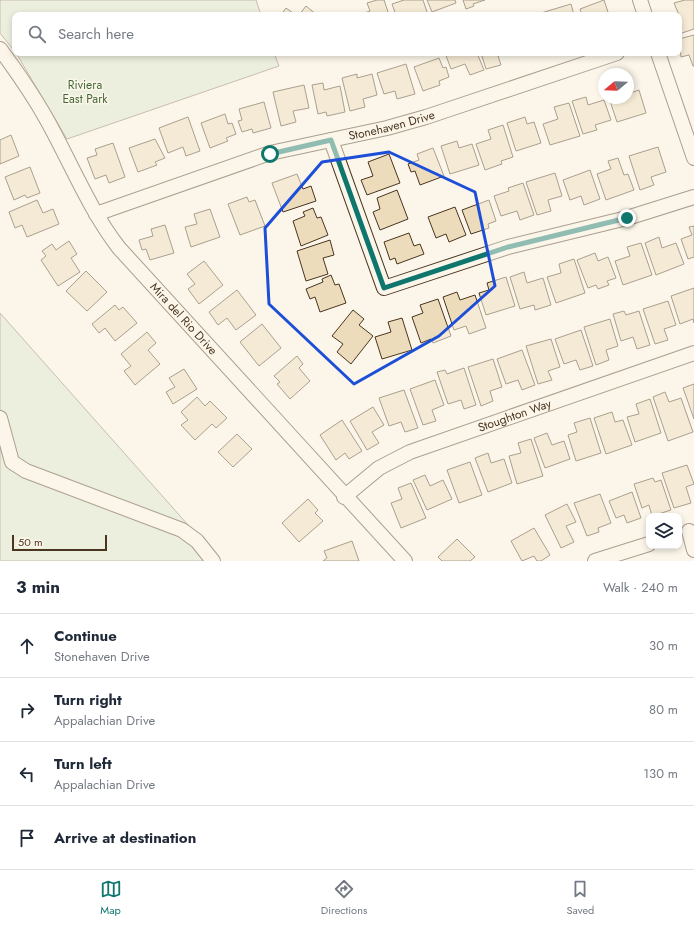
<!DOCTYPE html>
<html lang="en">
<head>
<meta charset="utf-8">
<style>
  :root { --surface:#fff; --page:#f6f6f7; --text:#1f2937; --muted:#747a83; --line:#e0e1e3; --accent:#0f766e }
  body { margin:0; font-family:Jost,sans-serif; background:var(--page); color:var(--text) }
  .controls { position:absolute; right:12px; bottom:12px; display:grid; overflow:hidden; border-radius:8px; box-shadow:0 2px 6px #0003 }
  .controls button { width:36px; height:36px; display:grid; place-items:center; padding:0; border:0; border-bottom:1px solid var(--line); background:var(--surface); color:var(--text); font:20px sans-serif }
  .compass { position:absolute; left:598px; top:68px; width:36px; height:36px; border-radius:50%; background:var(--surface); box-shadow:0 2px 6px #0003; rotate:251deg }
  .scale { position:absolute; left:12px; bottom:10px; width:95px; box-sizing:border-box; padding-left:4px; border:2px solid #4a3520; border-top:0; font-size:11px; line-height:14px; white-space:nowrap; color:#4a3520; -webkit-text-stroke:3px #fbf6e9; paint-order:stroke }
  .stop { position:absolute; width:12px; height:12px; margin:-9px; border:3px solid #0f766e; border-radius:50%; background:#fff }
  .stop.end { background:#0f766e; border-color:#fff; box-shadow:0 1px 4px #0008 }
  .list { margin:0; padding:0; list-style:none }
  h2 { display:flex; justify-content:space-between; align-items:center; height:52px; margin:0; padding:0 16px; font-size:17px }
  h2 small { font-size:13px; font-weight:400; color:var(--muted) }
  .list li { display:grid; grid-template-columns:26px 1fr auto; gap:12px; align-items:center; box-sizing:border-box; height:64px; padding:0 16px; border-top:1px solid var(--line) }
  .list b { display:block; font-size:15px; white-space:nowrap }
  .list p { margin:0; font-size:13px; white-space:nowrap; color:var(--muted) }
  .list em { font-size:13px; font-style:normal; color:var(--muted) }
  .icon { flex:none; width:22px; height:22px; fill:none; stroke:currentColor; stroke-width:2; stroke-linecap:round; stroke-linejoin:round }
  .map { position:relative; flex:none; width:694px; height:561px; overflow:hidden }
  .search { position:absolute; background:var(--surface); box-shadow:0 2px 6px #0003; left:12px; right:12px; top:12px; height:44px; display:flex; align-items:center; gap:10px; box-sizing:border-box; padding:0 14px; border-radius:8px; color:var(--muted); font-size:15px }
  .sheet { height:308px; background:var(--surface) }
  nav { display:flex; justify-content:space-around; align-items:center; box-sizing:border-box; height:56px; border-top:1px solid var(--line); background:var(--surface); font-size:11px; color:var(--muted) }
  nav a { display:grid; justify-items:center; gap:2px }
  nav .on { color:var(--accent) }
  .map>svg:first-child { display:block }
  .green { fill:#dce7d0; stroke:#887966 }
  .building { fill:#ecdcbc; stroke:#4a3520 }
  .lines { fill:none; stroke-linecap:round; stroke-linejoin:round }
  .minor-casing { stroke:#4a3520; stroke-width:16 }
  .minor { stroke:#fbf6e9; stroke-width:14 }
  .route { stroke:#0f766e; stroke-width:5 }
  .marked { fill:none; stroke:#1d4ed8; stroke-width:3; stroke-linejoin:round }
  .labels { text-anchor:middle; dominant-baseline:central; stroke-width:3; stroke-linejoin:round; paint-order:stroke }
  .park-label { font-size:12px; fill:#436837; stroke:#fbf6e9 }
  .street-label { font-size:12px; fill:#4a3520; stroke:#fbf6e9 }
</style>
</head>
<body>
<div class="map">
<svg width="694" height="561" viewBox="0 0 694 561">
  <rect width="100%" height="100%" fill="#fbf6e9"/>
  <path class="green" d="M0,0H256L261,15H15V52L0,33Z
    M16,53H274L279,66L67,139Z
    M0,313L220,561H0Z"/>
  <path class="building" d="M377,0H384L389,15H359L370,11L367,3Z
    M404,0H423L428,15H396L392,4Z
    M427,0H455L456,3L432,12Z
    M463,0H485L473,4L474,6L466,9Z
    M604,0L609,15H582L580,9Z
    M685,0H694V29L679,34V15L674,3Z
    M571,4L574,15H542L541,13Z
    M306,6L317,15H299Z
    M286,8L296,15H281Z
    M694,35V66H693L689,55L681,57L679,39Z
    M445,53H477L484,70L470,75L465,64L451,69Z
    M481,53H509L498,56L501,65L486,69Z
    M439,58L443,68L446,67L449,77L439,81L440,85L423,91L414,67Z
    M406,64L415,94L397,99L395,91L384,94L377,73Z
    M357,74V78L372,74L377,95L363,99L365,107L350,111L342,78Z
    M323,83L324,90L340,86L345,112L327,116L326,112L318,114L312,85Z
    M304,85L309,108L293,111L296,122L281,126L273,92Z
    M639,90L646,113L617,122L609,98H628V94Z
    M586,97L588,105L604,100L611,120L595,125L597,130L583,134L572,101Z
    M264,102L271,128L253,133L252,129L242,132L238,121L242,120L239,109Z
    M569,103L580,136L550,145L543,124L558,119L554,107Z
    M225,114L228,124L232,123L236,134L226,138L228,141L210,148L201,123Z
    M188,117L200,151L186,156L183,147L168,153L159,128Z
    M525,117L527,124L534,122L541,143L516,151L507,123Z
    M503,125L513,157L501,161L502,164L485,170L476,144L491,139L488,130Z
    M11,135L19,156L0,164V140Z
    M155,139L165,158L155,162L157,165L138,172L129,148Z
    M457,141L459,148L472,144L479,165L450,174L441,146Z
    M113,143L125,177L109,183L106,175L95,179L87,158L97,155L95,149Z
    M658,147L666,172L651,177L654,185L640,190L629,156Z
    M433,148L444,176L420,185L415,171L411,172L408,164L419,160L417,154Z
    M389,154L400,183L367,195L361,180L373,176L368,162Z
    M618,158L624,175L628,174L634,190L606,200L597,174L611,169L608,161Z
    M30,167L40,193L27,198L25,195L14,200L5,177Z
    M590,170L600,199L584,205L581,196L570,200L563,180Z
    M555,173L562,196L548,200L551,211L537,215L526,182Z
    M297,174L303,189L311,186L316,201L283,212L272,183Z
    M523,183L534,215L520,220L517,211L501,216L494,196L509,191L508,188Z
    M397,190L408,219L380,230L373,212L380,209L377,198Z
    M247,197L249,202L255,200L265,226L240,235L228,204Z
    M37,200L43,213L53,209L59,224L27,237L22,225L15,228L9,212Z
    M489,200L496,221L488,224L489,228L471,234L462,210Z
    M455,207L466,235L449,242L446,234L436,238L428,217Z
    M313,208L317,218L321,217L328,235L301,246L293,221L305,216L303,212Z
    M210,209L220,237L191,247L185,227L197,224L194,214Z
    M165,225L174,253L150,260L146,249L142,250L139,240L153,236L151,229Z
    M694,226V257L688,259L681,239L692,235L689,227Z
    M409,233L414,246L420,244L424,254L397,264L395,258L390,260L384,242Z
    M659,237L662,248L676,243L684,264L656,275L645,243Z
    M330,240L334,255L323,258L328,274L306,281L297,251Z
    M69,241L77,254L71,258L80,272L58,286L41,260L46,256L42,251L52,244L56,250Z
    M641,243L652,275L623,285L615,261L630,256L627,247Z
    M595,253L598,261L608,257L616,278L607,281L609,285L598,289L596,285L588,288L577,260Z
    M574,259L585,293L556,303L547,277L561,273L559,264Z
    M204,261L223,285L199,304L188,289L195,284L187,274Z
    M86,271L107,292L87,311L66,291Z
    M524,272L527,283L543,278L551,305L535,310L534,305L520,309L510,277Z
    M331,275L335,285L339,284L346,303L320,312L315,297L310,299L306,289L323,282L322,279Z
    M506,277L515,306L486,315L479,293L489,290L487,283Z
    M694,288V323L693,319L680,324L671,296Z
    M237,290L256,315L236,330L227,318L218,325L209,312Z
    M457,292L460,300L475,295L486,328L469,334L466,326L454,330L443,297Z
    M438,299L451,336L433,343L431,339L421,343L412,317L423,313L420,305Z
    M668,301L676,325L664,329L668,340L655,344L643,309Z
    M115,305L119,310L123,307L137,323L115,341L105,328L99,333L92,324Z
    M353,310L364,319L359,325L373,336L351,364L337,352L343,344L332,336Z
    M624,311L626,315L639,311L650,345L637,349L633,337L621,341L613,314Z
    M402,318L412,350L382,359L375,337L391,332L388,322Z
    M610,319L618,346L606,350L609,360L596,365L584,327Z
    M262,324L281,348L259,366L240,342Z
    M581,330L593,366L580,370L576,360L564,364L555,339Z
    M147,332L156,343L148,350L160,364L135,385L124,371L131,366L121,354Z
    M551,339L560,367L548,371L552,380L538,384L526,346Z
    M522,350L535,385L522,390L518,380L506,384L497,359Z
    M297,356L303,364L299,368L310,381L290,399L277,384L280,382L274,376Z
    M493,359L502,387L490,391L493,401L481,406L468,367Z
    M464,368L476,405L464,409L461,400L448,404L437,372L445,370L447,374Z
    M184,369L197,389L173,404L166,392L175,387L169,378Z
    M435,380L444,405L432,410L436,421L423,425L410,389Z
    M694,384V419L683,388Z
    M404,390L418,428L405,432L401,422L389,426L379,398Z
    M665,392L669,402L681,398L693,432L668,441L653,397Z
    M197,397L205,406L210,401L227,418L216,428L212,424L195,440L181,425L188,420L181,412Z
    M650,399L661,433L635,442L627,417L639,414L636,404Z
    M373,407L384,425L372,432L379,443L367,450L350,421Z
    M612,412L615,422L623,420L632,445L606,454L594,418Z
    M590,418L601,453L576,461L568,435L577,432L574,423Z
    M342,420L362,451L349,459L345,453L336,460L320,435Z
    M547,433L552,445L564,441L570,459L545,468L534,438Z
    M237,434L252,449L233,467L218,452Z
    M531,439L543,476L517,484L509,456L521,453L518,443Z
    M488,453L491,463L504,459L512,483L488,492L475,458Z
    M470,462L482,495L459,503L447,470Z
    M687,465L694,484L686,487L691,503L674,508L662,473Z
    M425,475L430,486L443,480L452,499L427,510L413,480Z
    M653,478L655,482L661,480L671,510L652,516L649,505L642,508L634,484Z
    M411,483L426,518L401,528L391,503L402,499L398,488Z
    M632,492L641,518L627,523L624,515L616,518L609,501Z
    M600,494L611,523L598,528L599,532L587,536L574,503Z
    M308,499L318,510L315,513L323,521L299,542L282,523Z
    M567,504L576,522L566,526L574,542L561,548L545,515Z
    M534,528L550,555L541,561H537L534,556L522,561L511,541Z
    M457,539L475,557L470,561H442L438,557Z
    M352,541L359,561H323L327,558L324,551Z"/>
  <g class="lines">
    <g class="minor-casing">
      <g id="minor">
        <path d="M640,0L645,15"/>
        <path id="s1" d="M0,49C17,72 33,95 47,120C71,163 89,209 119,248L405,561"/>
        <path d="M658,53L694,158"/>
        <path d="M331,140L384,288L508,247L627,218L694,197"/>
        <path id="s2" d="M96,214L270,153L387,128L426,117L617,53"/>
        <path d="M0,418L12,462L26,471L182,530L197,541L213,561"/>
        <path id="s3" d="M344,497L379,468L410,452L694,353"/>
        <path d="M689,531L694,550"/>
        <path d="M595,561L649,544"/>
      </g>
    </g>
    <use href="#minor" class="minor"/>
  </g>
  <g class="lines">
    <path class="route" d="M270,154L331,140L384,288L508,247L627,218"/>
  </g>
  <path d="M0 0H694V561H0ZM389,152L475,192L495,286L439,336L354,384L269,304L265,228L322,162Z" fill="#fbf6e9" fill-opacity=".55" fill-rule="evenodd"/>
  <path class="marked" d="M389,152L475,192L495,286L439,336L354,384L269,304L265,228L322,162Z"/>
  <g class="labels">
    <g class="park-label">
      <text x="85" y="85">Riviera<tspan x="85" dy="14">East Park</tspan></text>
    </g>
    <g class="street-label">
      <text stroke="none"><textPath href="#s2" startOffset="309">Stonehaven Drive</textPath></text>
      <text stroke="none"><textPath href="#s1" startOffset="328">Mira del Rio Drive</textPath></text>
      <text stroke="none"><textPath href="#s3" startOffset="191">Stoughton Way</textPath></text>
    </g>
  </g>
</svg>
<div class="controls">
<button><svg class="icon" aria-label="layers" viewBox="0 0 24 24"><path d="M12 4l9 5-9 5-9-5zM3 14l9 5 9-5"/></svg></button>
</div>
<svg class="compass" viewBox="-18 -18 36 36"><path d="M0-13l5 13h-10z" fill="#e53935"/><path d="M0 13l5-13h-10z" fill="#747a83"/></svg>
<div class="scale">50 m</div>
<div class="stop" style="left:270px;top:154px"></div>
<div class="stop end" style="left:627px;top:218px"></div>
<div class="search"><svg class="icon" aria-label="search" viewBox="0 0 24 24"><circle cx="10" cy="10" r="6"/><path d="M15 15l6 6"/></svg>Search here</div>
</div>
<section class="sheet">
<h2>3 min<small>Walk · 240 m</small></h2>
<ul class="list">
<li><svg class="icon" aria-label="ahead" viewBox="0 0 24 24"><path d="M12 20V5M6 11l6-6 6 6"/></svg><div><b>Continue</b><p>Stonehaven Drive</p></div><em>30 m</em></li>
<li><svg class="icon" aria-label="right" viewBox="0 0 24 24"><path d="M7 20v-9h11M14 6l5 5-5 5"/></svg><div><b>Turn right</b><p>Appalachian Drive</p></div><em>80 m</em></li>
<li><svg class="icon" aria-label="left" viewBox="0 0 24 24"><path d="M17 20v-9H6M10 6l-5 5 5 5"/></svg><div><b>Turn left</b><p>Appalachian Drive</p></div><em>130 m</em></li>
<li><svg class="icon" aria-label="arrive" viewBox="0 0 24 24"><path d="M6 21V4h12l-3 4 3 4H6"/></svg><div><b>Arrive at destination</b></div></li>
</ul>
</section>
<nav>
<a class="on"><svg class="icon" aria-label="map" viewBox="0 0 24 24"><path d="M3 6l6-2 6 2 6-2v14l-6 2-6-2-6 2zM9 4v14M15 6v14"/></svg>Map</a>
<a><svg class="icon" aria-label="directions" viewBox="0 0 24 24"><path d="M12 3l9 9-9 9-9-9zM9 14v-3h6M13 9l2 2-2 2"/></svg>Directions</a>
<a><svg class="icon" aria-label="saved" viewBox="0 0 24 24"><path d="M7 4h10v16l-5-4-5 4z"/></svg>Saved</a>
</nav>
</body>
</html>
